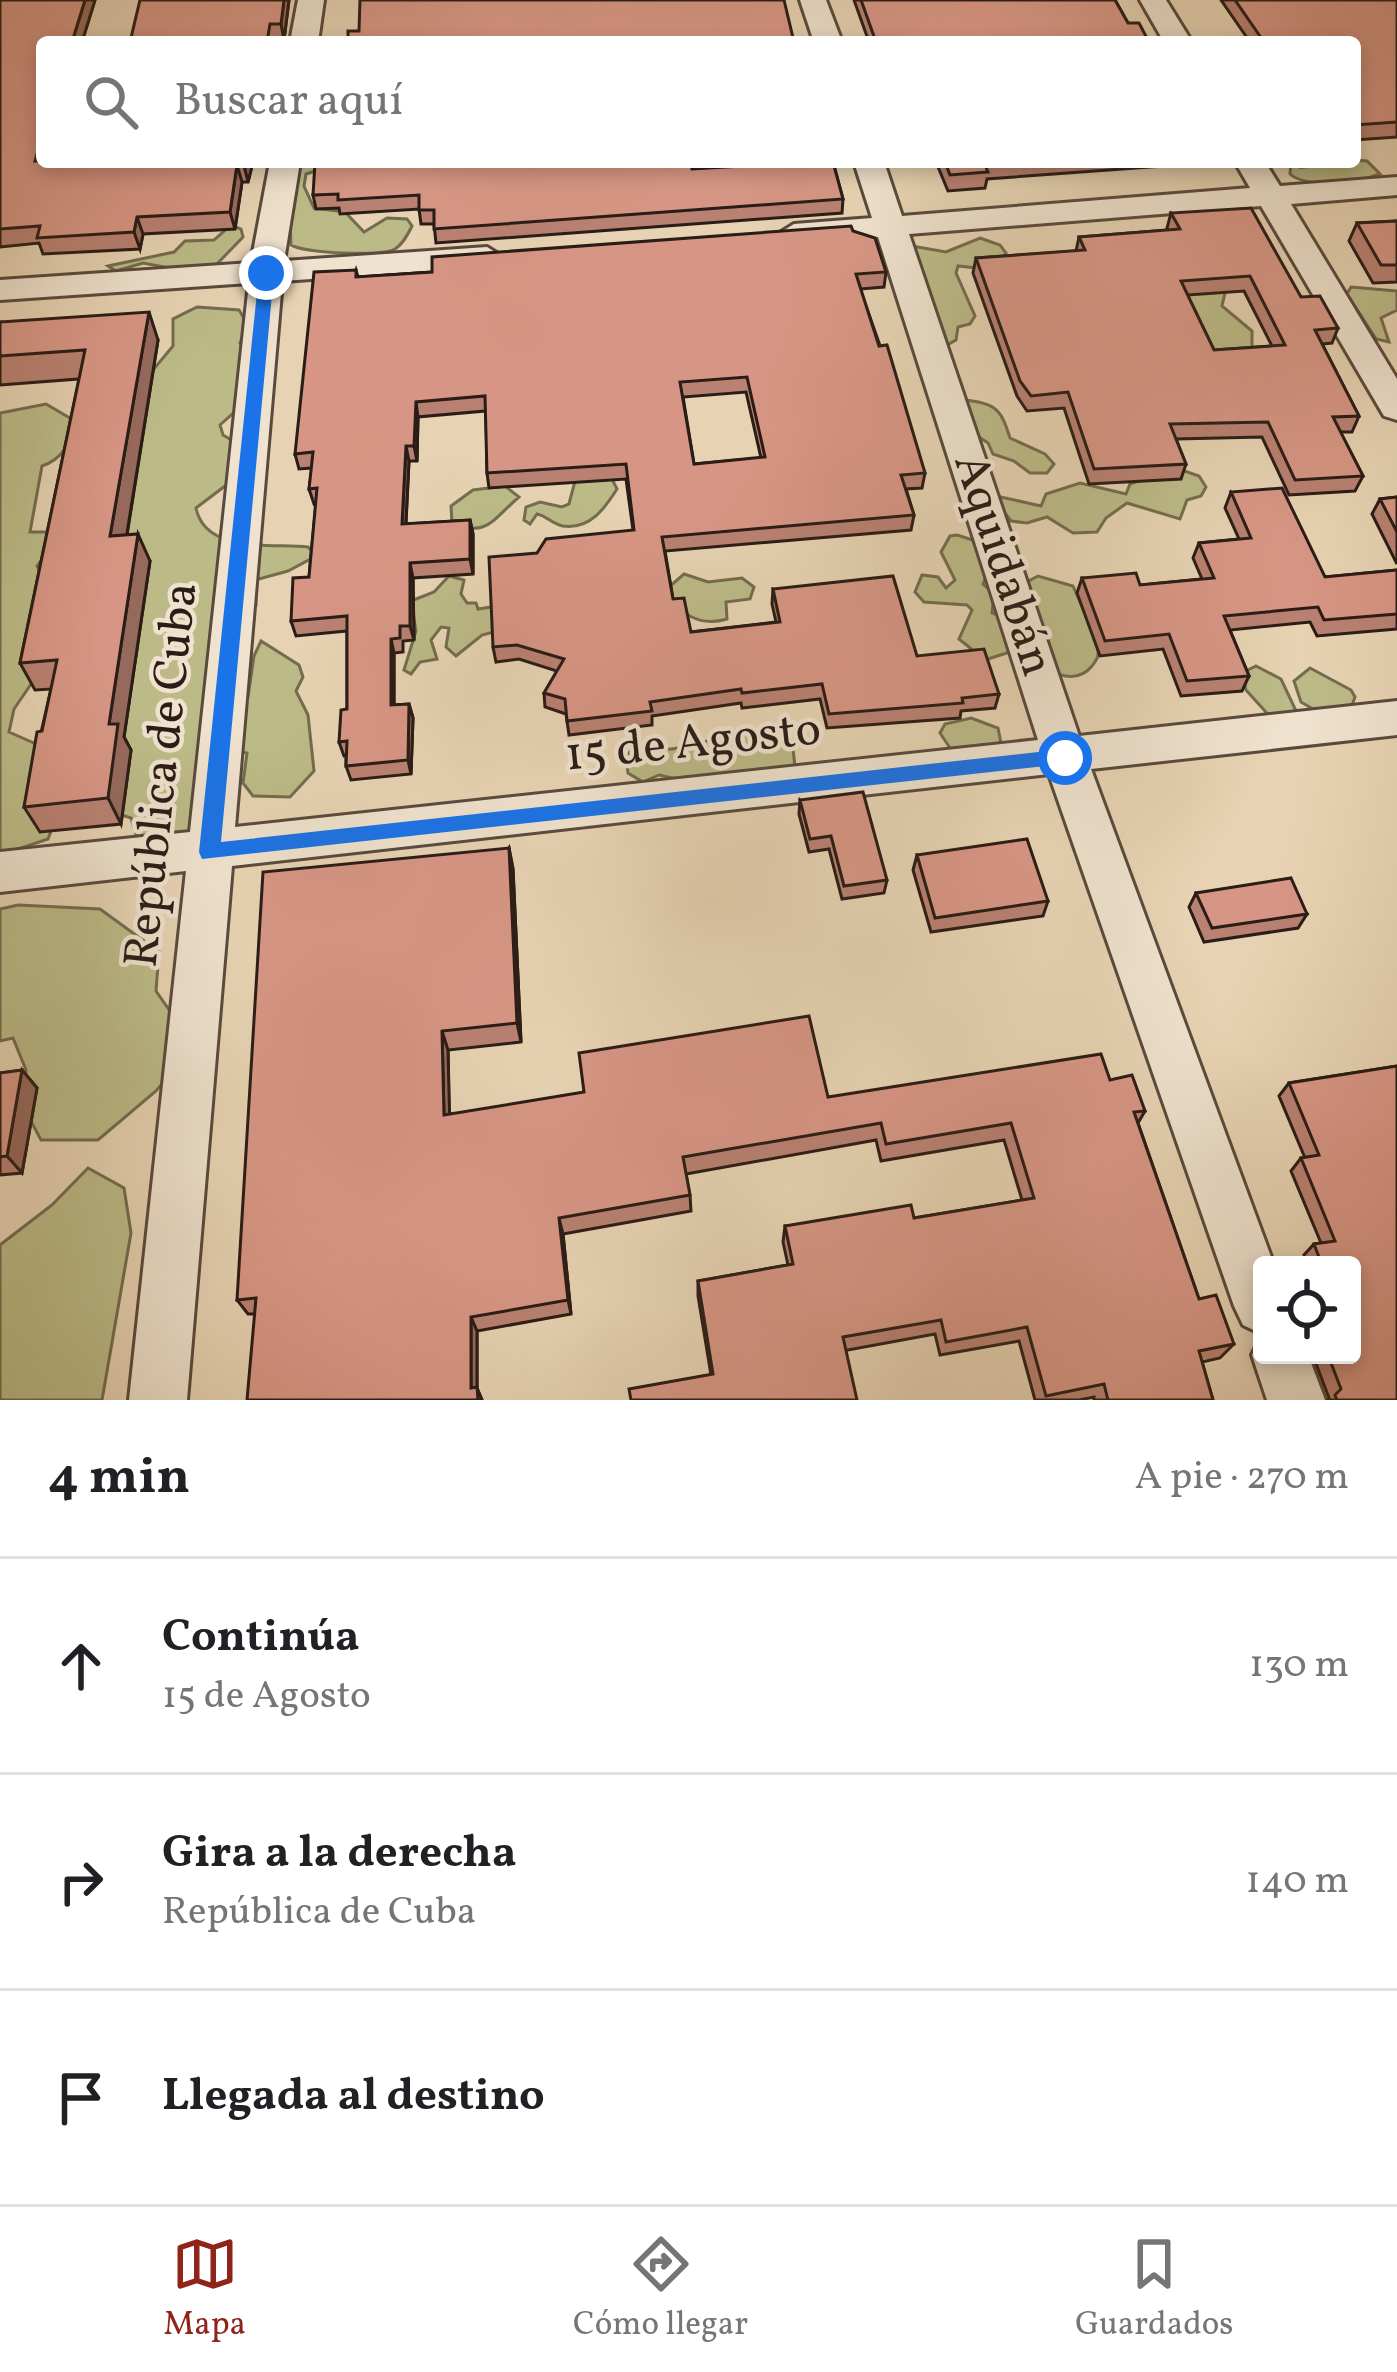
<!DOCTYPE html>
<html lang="es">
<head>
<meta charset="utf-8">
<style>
  :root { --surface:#fff; --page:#f6f6f6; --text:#202124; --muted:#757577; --line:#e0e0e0; --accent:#8f2418 }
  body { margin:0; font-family:Vollkorn,serif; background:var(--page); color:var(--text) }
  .controls { position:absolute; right:36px; bottom:36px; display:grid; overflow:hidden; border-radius:12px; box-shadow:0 6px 18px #0003 }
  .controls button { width:108px; height:108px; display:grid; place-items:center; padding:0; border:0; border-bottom:3px solid var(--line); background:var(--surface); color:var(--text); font:60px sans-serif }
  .stop { position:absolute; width:36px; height:36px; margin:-27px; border:9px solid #1a73e8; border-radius:50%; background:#fff }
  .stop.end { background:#1a73e8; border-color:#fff; box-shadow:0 3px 12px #0008 }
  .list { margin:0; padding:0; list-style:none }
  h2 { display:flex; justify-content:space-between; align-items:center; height:156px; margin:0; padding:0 48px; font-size:51px }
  h2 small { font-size:39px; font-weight:400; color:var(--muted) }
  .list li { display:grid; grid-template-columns:78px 1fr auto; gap:36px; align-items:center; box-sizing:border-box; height:216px; padding:0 48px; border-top:3px solid var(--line) }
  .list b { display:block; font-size:45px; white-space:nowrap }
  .list p { margin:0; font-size:39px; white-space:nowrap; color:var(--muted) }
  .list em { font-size:39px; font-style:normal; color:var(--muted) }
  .icon { flex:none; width:66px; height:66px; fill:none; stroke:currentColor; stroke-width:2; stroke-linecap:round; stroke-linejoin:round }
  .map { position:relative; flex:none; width:1397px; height:1400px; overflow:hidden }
  .search { position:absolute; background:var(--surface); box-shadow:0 6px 18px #0003; left:36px; right:36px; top:36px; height:132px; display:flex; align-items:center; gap:30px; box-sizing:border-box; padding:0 42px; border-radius:12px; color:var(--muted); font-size:45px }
  .sheet { height:804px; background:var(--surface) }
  nav { display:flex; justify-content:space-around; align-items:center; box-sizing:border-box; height:168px; border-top:3px solid var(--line); background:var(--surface); font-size:33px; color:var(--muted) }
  nav a { display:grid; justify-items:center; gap:6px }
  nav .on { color:var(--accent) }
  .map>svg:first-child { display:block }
  .green { fill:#bcbb88; stroke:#736c4f; stroke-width:3 }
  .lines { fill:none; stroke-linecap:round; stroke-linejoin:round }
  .street-casing { stroke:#594a3d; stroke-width:6 }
  .street { fill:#efe2ce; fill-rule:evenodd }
  .wall { fill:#b98172; stroke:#2a1c16; stroke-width:3; fill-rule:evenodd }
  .shaded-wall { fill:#96695d; stroke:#2a1c16; stroke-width:3 }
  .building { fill:#d79685; stroke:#2a1c16; stroke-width:3; fill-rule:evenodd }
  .route { fill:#1a73e8 }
  .labels { text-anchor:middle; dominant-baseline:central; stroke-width:9; stroke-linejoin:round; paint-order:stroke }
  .street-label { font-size:48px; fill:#2a1c16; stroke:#efe2ce }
</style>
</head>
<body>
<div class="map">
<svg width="1397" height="1400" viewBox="0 0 1397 1400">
  <rect width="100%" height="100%" fill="#e7d3b3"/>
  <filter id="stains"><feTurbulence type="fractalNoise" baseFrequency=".00167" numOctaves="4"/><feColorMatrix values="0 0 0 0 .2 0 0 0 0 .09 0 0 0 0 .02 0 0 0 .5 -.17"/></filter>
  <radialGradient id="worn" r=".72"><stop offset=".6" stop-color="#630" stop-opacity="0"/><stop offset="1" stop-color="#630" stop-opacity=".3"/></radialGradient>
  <path class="green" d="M1355,160L1367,161L1380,174C1359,182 1307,189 1290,174L1291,163Z
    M288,162H343L306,174L304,186L314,208L345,212L364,232L387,218L407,219L412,226C408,234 403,244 395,249C384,257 304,253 291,245Z
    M231,225L241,229L243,237L214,267L180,270L143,263L116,271L108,266L174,252L185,241L214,240Z
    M980,238L1000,245L1006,253L1002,260L976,268L958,266L956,273L975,316L970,324L958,327L956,340L945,346L909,326L899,307L912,246L946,252Z
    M1227,284L1222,306L1252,331V351L1209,352L1180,295Z
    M1351,287L1397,291V310L1381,318L1389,342L1376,339L1347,294Z
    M197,307L239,310L248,325L240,343L245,351L239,408L220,425L223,435L243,447L229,483L196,508C205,554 273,543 308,547L316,556L288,571L255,580L256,605L247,616L230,704L248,697L254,656L261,641L299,665L303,677L296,691L308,715L314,771L290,797L253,796L243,783L247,753L230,750L201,838L139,844L131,818L109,811L108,629L148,376L173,346V319Z
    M959,399C994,404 1000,405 1010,438L1045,454L1054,464L1047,473H1030L1014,461L993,454L988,443L976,435Z
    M46,404L75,421C72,442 63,459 42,466L30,532H54V543L37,566L42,575L40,671L14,709L9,732L45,748L54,823L48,839L0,855V413Z
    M1176,468L1199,476L1206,487L1201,496L1187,500L1180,519L1127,503L1106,518L1097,532L1073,533L1047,517L1027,523L1011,521L994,499L1001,497L1041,506L1046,494L1080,483L1126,494L1130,484Z
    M612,479L617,489C605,508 590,530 563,526C552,524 547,516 537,514L530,524L524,520L526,507L540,502L562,507L569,504L575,481Z
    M505,486L519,497C493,519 487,538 452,523L451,506L473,490Z
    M957,535L979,542L990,566L983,584L994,594L992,613L1000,616L1025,583L1038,576L1073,586C1078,597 1096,638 1098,648C1099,657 1097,659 1092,666C1071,692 1037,663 1016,650L985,660L959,639L972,610L967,605L924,602L915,592L922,575L938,577L946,588L955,580L941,552L950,536Z
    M684,574L708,582L742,578L754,587L750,599L726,602L727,619C698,628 681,612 662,593Z
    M449,576L464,580L461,594L467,603H476L478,609L504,605L509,628L482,635L456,656L446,647L449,628L441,627L431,640L437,659L420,662L411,674L404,670L416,631L411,601L434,592Z
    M1256,666L1281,679L1297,713L1274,721L1246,690L1242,673Z
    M1310,668L1351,690L1355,697L1350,711L1325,716L1301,702L1294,681Z
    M971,718L998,728L1001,743L988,752L954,754L940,733L945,724Z
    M757,731L792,739L795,767L695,783L659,775L643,782L628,773L626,758L634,745C645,745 662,750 672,749C700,744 728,734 757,731Z
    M18,905L100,909L159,952L156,991L174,1017L185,1057L156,1091L98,1140H41L24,1108L26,1070L13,1038L0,1041V909Z
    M88,1168L124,1188L131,1233L102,1400H0V1245L52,1205Z"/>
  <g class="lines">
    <g class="street-casing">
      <path id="street" d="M298,0H324L318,42H290Z
        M800,0H826L842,42H814Z
        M1140,0H1166L1192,42H1164Z
        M270,162H300L284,261L487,247L503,257L487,267L282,281L235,827L1038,740L878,237L794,244L778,234L794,224L872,218L854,162H884L902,216L1250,188L1235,162H1265L1280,186L1397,177V195L1291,204L1397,379V420L1384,416L1261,206L909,234L1079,736L1397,701V735L1091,769L1274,1265H1262V1334L1243,1325L1234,1306L1049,774L232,866L187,1400H129L186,871L0,892V852L190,832L249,283L0,300V280L251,263Z
        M1262,1334V1355H1308L1325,1400H1267L1252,1355Z"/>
    </g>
    <use href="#street" class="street"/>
  </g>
  <path class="wall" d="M0,0H95L82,42H42V162H253L248,182H242L235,229L143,234L140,249L43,254L39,243L0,247Z
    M140,0H289L284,40L274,41Z
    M854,0H1115L1128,23L1149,42H869Z
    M1221,0H1397V137L1355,140V42H1250Z
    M755,162H833L843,199L842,213L436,243L434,224H421L419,209L340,214L339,208L316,209L313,195L756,165Z
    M936,162H1164L1163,166L987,179L985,188L948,191Z
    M1297,162H1340L1339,165L1300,167Z
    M1171,213L1301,297L1338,328L1332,343L1322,344L1359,416L1352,432H1340L1363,476L1355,491L1289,495L1262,437L1176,439L1186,464L1181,479L1089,484L1064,408L1027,411L1017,396L973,273L976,258L1076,251L1079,237L1168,230L1167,228ZM1244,291L1272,346L1214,350L1187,295Z
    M1397,221V282L1373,283L1349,241L1357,223Z
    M853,231L886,272L884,287L860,289L925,473L922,488L906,489L914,515L911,530L665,551L673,599L691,632L776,622L772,604L773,589L999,694L995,708L961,711L960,718L827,728L820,699L742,708L741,703L652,716V725L569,735L566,714L545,707L544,693L557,671L519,659L496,662L493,647L537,553L633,530L626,479L489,488L487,473L486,411L418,417L417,461H409L406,524L470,520L473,534V574L413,578L414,640L403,641V652L394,653V705L409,704L413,718L411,774L351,780L346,766V756H344L339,742L347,709V631L296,636L291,621L309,577L316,503L314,504L309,489L312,468L299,469L295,454L356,270L358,277L432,272ZM746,392L761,458L694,464L683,397Z
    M0,322L158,340L127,535L150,561L124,737L131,750L121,824L40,832L24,807L51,689L35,690L20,663L79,379L0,385Z
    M1231,492L1325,577L1397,570V629L1317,636L1310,622L1230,630L1249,676L1242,691L1181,696L1163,649L1100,656L1077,593L1082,578L1140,585L1202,579L1193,558L1199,543L1239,539L1225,508Z
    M1397,497V564L1372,514L1380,499Z
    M800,800L887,880L884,893L842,899L829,849L809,852L799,814Z
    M509,848L513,869L521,1042L448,1050L449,1114L828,1097L1110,1080L1145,1111L1138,1123L1199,1299L1234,1344L1220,1358L1202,1362L1213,1400H1094V1397L1079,1400H1035L1019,1341L940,1355L935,1334L711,1375L698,1296V1281L788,1265L783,1242L785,1226L914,1218L1022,1200L1004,1140L881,1161L876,1140L686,1174L690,1195L691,1211L563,1234L571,1314L477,1331V1388L482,1400L255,1314H248L237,1300Z
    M917,855L1048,901L1043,916L931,932L913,870Z
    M1196,893L1307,914L1298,928L1204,942L1189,907Z
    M1397,1066V1400H1328L1329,1398L1315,1361L1322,1355H1352V1265H1307L1304,1255L1314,1244L1321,1243L1291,1171L1301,1158H1305L1279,1096L1289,1083Z
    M22,1070L37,1088L22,1173L0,1175V1073Z"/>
  <path class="shaded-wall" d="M85,0H95L82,42H72Z
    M284,0H289L284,40L281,24Z
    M42,137V162L35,161Z
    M244,162H253L248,182L244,165Z
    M237,165L242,182L235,229L230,212Z
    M137,217L143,234L140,249L134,232Z
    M149,312L158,340L122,564L110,536Z
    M416,402L418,417L417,461L414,446Z
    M406,446L409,461L405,539L402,524Z
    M470,520L473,534V574L470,559Z
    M138,534L150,561L124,737L131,750L121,824L108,798L109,724Z
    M410,563L413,578L414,640L410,626Z
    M391,639L394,653V719L391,705Z
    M409,704L413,718L411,774L408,760Z
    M509,848L513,869L521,1042L517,1023Z
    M442,1031L448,1050L450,1132L444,1115Z
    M22,1070L37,1088L22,1173L7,1156Z
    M559,1218L563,1234L571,1314L568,1300Z
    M471,1317L477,1331V1388L482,1400H478L471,1388Z"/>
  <path class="building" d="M0,0H85L72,42H42V137L35,161L244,162V165H237L230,212L137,217L134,232L37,238L40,226L0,229Z
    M140,0H284L281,24H270L267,42H130Z
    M360,0H784L794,42H348V31H359Z
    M861,0H1115L1128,23H1139L1149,42H876Z
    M1235,0H1397V122L1355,125V42H1264Z
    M691,162L692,169L759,165L758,162H833L843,199L434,229V210H419V195L338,200V194L313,195L315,163Z
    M945,162H1000L984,163L988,172L950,175Z
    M1251,208L1301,297L1320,296L1338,328L1315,330L1359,416L1333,417L1363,476L1295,480L1268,422L1170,424L1186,464L1094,469L1068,392L1031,396L1020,381L976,258L1085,250L1079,237L1180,229L1171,213ZM1250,276L1285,345L1214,350L1181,281Z
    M1397,221V265H1381L1357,223Z
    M851,226L853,231L875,238L886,272L856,274L879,346L887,345L925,473L901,475L914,515L662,537L673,599L684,598L691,632L780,622L773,589L893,576L917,656L984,649L999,694L962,698L963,703L829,714L822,684L742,693L741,689L650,702L652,711L567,721L565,699L544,693L564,659L517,645L493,647L489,557L537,553L546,539L634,530L626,464L487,473L485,396L416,402L414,446H406L402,524L470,520V559L410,563V626H400V638L391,639V705L409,704L408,760L346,766L347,741L339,742L341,710L347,709V616L291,621L293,578L309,577L317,488L309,489L313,452L295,454L314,272L356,270V277L432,272V257ZM747,377L765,457L694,464L680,382Z
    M149,312L110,536L138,534L109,724H118L108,798L24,807L37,732L42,731L57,660L20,663L85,350L0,356V322Z
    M1282,488L1325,577L1397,570V614L1324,620L1318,607L1224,616L1249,676L1187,681L1169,634L1105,641L1082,578L1136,573L1140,585L1214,578L1199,543L1251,538L1231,492Z
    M1397,497V532L1380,499Z
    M863,792L887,880L844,886L831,836L810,839L800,800Z
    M1027,839L1048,901L935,918L917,855Z
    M509,848L517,1023L442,1031L444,1115L584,1092L579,1053L809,1016L828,1097L1101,1054L1110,1080L1132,1075L1145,1111L1134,1112L1199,1299L1216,1295L1234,1344L1199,1351L1213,1400H1108L1104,1384L1046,1396L1027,1327L946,1342L941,1320L843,1337L857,1400H631L629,1389L713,1374L698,1281L793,1264L785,1226L911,1205L914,1218L1034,1198L1011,1123L886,1144L881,1123L683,1157L690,1195L559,1218L568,1300L471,1317V1388L477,1387L478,1400H247L256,1298L237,1300L263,872Z
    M1291,878L1307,914L1212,928L1196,893Z
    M1397,1066V1400H1337L1335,1395L1341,1389L1328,1355H1352V1347L1355,1346L1352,1338V1265H1322L1314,1244L1335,1241L1301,1158L1319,1155L1289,1083Z
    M22,1070L7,1156L0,1157V1073Z"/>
  <path class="route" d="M266,268L274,273L221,842L1065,749L1072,752V763L202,859L199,852L259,273Z"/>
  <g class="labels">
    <g class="street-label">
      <text transform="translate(1002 565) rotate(72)">Aquidabán</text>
      <text transform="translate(693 744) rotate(-6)">15 de Agosto</text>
      <text transform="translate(163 775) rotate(-84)">República de Cuba</text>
    </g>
  </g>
  <rect width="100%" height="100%" filter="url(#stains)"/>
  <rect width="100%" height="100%" fill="url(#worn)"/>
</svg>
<div class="controls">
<button><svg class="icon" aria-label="locate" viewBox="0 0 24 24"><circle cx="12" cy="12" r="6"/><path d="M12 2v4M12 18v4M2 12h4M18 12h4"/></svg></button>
</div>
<div class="stop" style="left:1065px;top:758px"></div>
<div class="stop end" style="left:266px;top:273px"></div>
<div class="search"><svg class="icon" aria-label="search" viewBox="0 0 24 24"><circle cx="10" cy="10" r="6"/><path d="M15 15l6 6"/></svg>Buscar aquí</div>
</div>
<section class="sheet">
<h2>4 min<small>A pie · 270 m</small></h2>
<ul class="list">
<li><svg class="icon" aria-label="ahead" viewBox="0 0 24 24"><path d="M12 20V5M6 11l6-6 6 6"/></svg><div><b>Continúa</b><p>15 de Agosto</p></div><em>130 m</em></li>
<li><svg class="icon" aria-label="right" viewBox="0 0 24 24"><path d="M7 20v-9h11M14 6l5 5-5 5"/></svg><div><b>Gira a la derecha</b><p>República de Cuba</p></div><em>140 m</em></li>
<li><svg class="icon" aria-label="arrive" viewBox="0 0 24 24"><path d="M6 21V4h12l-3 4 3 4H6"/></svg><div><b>Llegada al destino</b></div></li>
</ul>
</section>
<nav>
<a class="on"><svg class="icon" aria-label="map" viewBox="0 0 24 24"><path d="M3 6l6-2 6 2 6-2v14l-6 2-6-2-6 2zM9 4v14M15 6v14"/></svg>Mapa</a>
<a><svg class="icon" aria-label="directions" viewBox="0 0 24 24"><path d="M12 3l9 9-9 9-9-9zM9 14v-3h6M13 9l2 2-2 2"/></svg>Cómo llegar</a>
<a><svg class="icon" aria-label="saved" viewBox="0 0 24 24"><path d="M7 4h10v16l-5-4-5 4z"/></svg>Guardados</a>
</nav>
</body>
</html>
